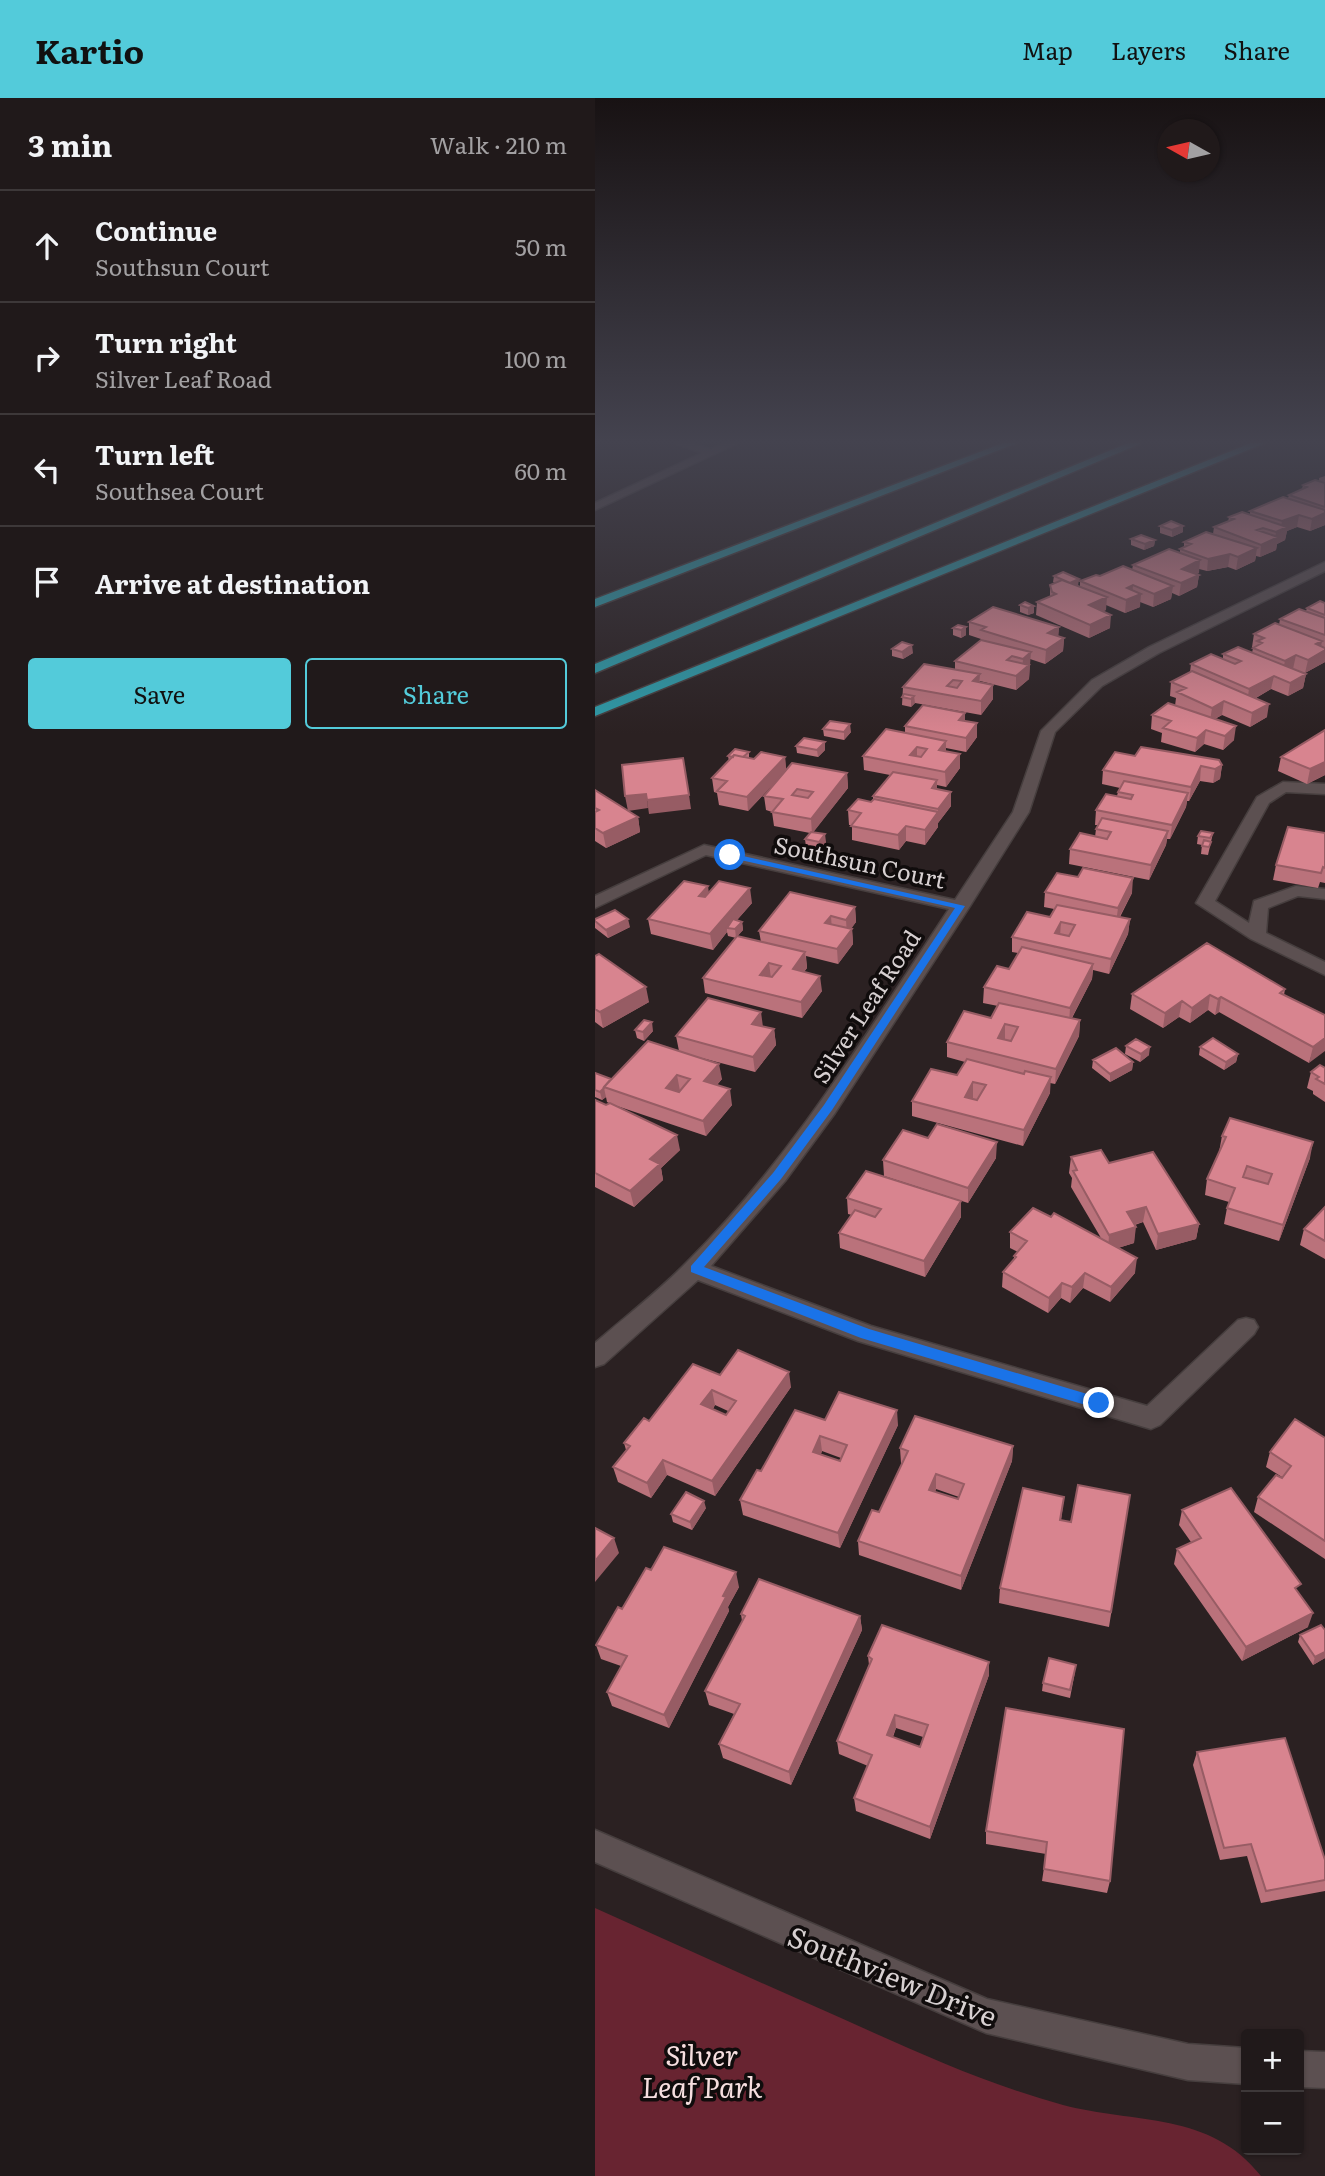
<!DOCTYPE html>
<html lang="en">
<head>
<meta charset="utf-8">
<style>
  :root { --surface:#20191a; --page:#282223; --text:#f1f3f6; --muted:#a2a0a2; --line:#3d3839; --accent:#53cbda }
  body { margin:0; font-family:Literata,serif; background:var(--page); color:var(--text) }
  .controls { position:absolute; right:21px; bottom:21px; display:grid; overflow:hidden; border-radius:7px; box-shadow:0 2px 5px #0004 }
  .controls button { width:63px; height:63px; display:grid; place-items:center; padding:0; border:0; border-bottom:2px solid var(--line); background:var(--surface); color:var(--text); font:35px sans-serif }
  .compass { position:absolute; left:562px; top:21px; width:63px; height:63px; border-radius:50%; background:var(--surface); box-shadow:0 2px 5px #0004; rotate:278deg }
  .stop { position:absolute; width:21px; height:21px; margin:-16px; border:5px solid #1a73e8; border-radius:50%; background:#fff }
  .stop.end { background:#1a73e8; border-color:#fff; box-shadow:0 2px 7px #0008 }
  .list { margin:0; padding:0; list-style:none }
  h2 { display:flex; justify-content:space-between; align-items:center; height:91px; margin:0; padding:0 28px; font-size:30px }
  h2 small { font-size:23px; font-weight:400; color:var(--muted) }
  .list li { display:grid; grid-template-columns:46px 1fr auto; gap:21px; align-items:center; box-sizing:border-box; height:112px; padding:0 28px; border-top:2px solid var(--line) }
  .list b { display:block; font-size:26px; white-space:nowrap }
  .list p { margin:0; font-size:23px; white-space:nowrap; color:var(--muted) }
  .list em { font-size:23px; font-style:normal; color:var(--muted) }
  .actions { display:flex; gap:14px; padding:21px 28px }
  .actions a { flex:1; padding:16px 0; border:2px solid var(--accent); border-radius:7px; text-align:center; font-size:24px; color:var(--accent) }
  .actions .main { background:var(--accent); color:#111 }
  .icon { flex:none; width:38px; height:38px; fill:none; stroke:currentColor; stroke-width:2; stroke-linecap:round; stroke-linejoin:round }
  .map { position:relative; flex:none; width:730px; height:2078px; overflow:hidden }
  header { display:flex; align-items:center; gap:42px; box-sizing:border-box; height:98px; padding:0 35px; background:var(--accent); color:#111 }
  header strong { font-size:33px }
  nav { display:flex; gap:38px; margin-inline-start:auto; font-size:24px }
  main { display:flex }
  aside { flex:1; background:var(--surface) }
  .map>svg:first-child { display:block }
  .green { fill:#682431 }
  .lines { fill:none; stroke-linecap:round; stroke-linejoin:round }
  .minor-casing { stroke:#463e3e; stroke-width:3 }
  .highway-casing { stroke:#463e3e; stroke-width:3 }
  .minor { fill:#5c5051; fill-rule:evenodd }
  .highway { fill:#2e9ba8; fill-rule:evenodd }
  .wall { fill:#ba727b; fill-rule:evenodd }
  .shaded-wall { fill:#975c64 }
  .building { fill:#d8848f; stroke:#975c64; stroke-width:2; fill-rule:evenodd }
  .route { fill:#1a73e8 }
  .labels { text-anchor:middle; dominant-baseline:central; stroke-width:7; stroke-linejoin:round; paint-order:stroke }
  .street-label { font-size:23px; fill:#d7d0d1; stroke:#100c0c }
  .near-street-label { font-size:28px; fill:#d7d0d1; stroke:#100c0c }
  .near-park-label { font-size:28px; font-style:italic; fill:#f6dedf; stroke:#100c0c }
</style>
</head>
<body>
<header>
<strong>Kartio</strong>
<nav><a>Map</a><a>Layers</a><a>Share</a></nav>
</header>
<main>
<aside>
<h2>3 min<small>Walk · 210 m</small></h2>
<ul class="list">
<li><svg class="icon" aria-label="ahead" viewBox="0 0 24 24"><path d="M12 20V5M6 11l6-6 6 6"/></svg><div><b>Continue</b><p>Southsun Court</p></div><em>50 m</em></li>
<li><svg class="icon" aria-label="right" viewBox="0 0 24 24"><path d="M7 20v-9h11M14 6l5 5-5 5"/></svg><div><b>Turn right</b><p>Silver Leaf Road</p></div><em>100 m</em></li>
<li><svg class="icon" aria-label="left" viewBox="0 0 24 24"><path d="M17 20v-9H6M10 6l-5 5 5 5"/></svg><div><b>Turn left</b><p>Southsea Court</p></div><em>60 m</em></li>
<li><svg class="icon" aria-label="arrive" viewBox="0 0 24 24"><path d="M6 21V4h12l-3 4 3 4H6"/></svg><div><b>Arrive at destination</b></div></li>
</ul>
<div class="actions"><a class="main">Save</a><a>Share</a></div>
</aside>
<div class="map">
<svg width="730" height="2078" viewBox="0 0 730 2078">
  <rect width="100%" height="100%" fill="#2b2122"/>
  <path class="green" d="M0,1810C82,1847 164,1884 246,1920C319,1953 391,1986 468,2007C540,2026 615,2013 666,2078H0Z"/>
  <g class="lines">
    <g class="minor-casing">
      <path id="minor" d="M79,345H95L116,351L130,345H143L0,412V405L107,355Z
        M730,464V473L564,555L507,588L460,634L434,714L375,808L240,1015L190,1083L116,1168L276,1228L552,1308L643,1222L651,1220L659,1222L663,1229L659,1236L565,1327L556,1331L263,1243L103,1182L9,1266L0,1269V1245C31,1218 64,1193 92,1164C197,1060 273,933 354,811L111,757L0,810V798L109,747L360,802L418,714L446,633L497,582L554,549Z
        M688,684L730,686V696L691,694L674,705L620,803L654,825L659,803L701,788L730,791V801L703,798L673,810L671,835L730,864V877L656,841L601,805L662,699Z
        M0,1732L392,1901L593,1946L651,1950V1986L593,1982L391,1935L0,1764Z
        M704,1953L730,1954V1990L704,1989Z"/>
    </g>
    <g class="highway-casing">
      <path id="highway" d="M408,345H422L0,509V501Z
        M533,345H547L0,575V566Z
        M656,345H670L0,618V609Z"/>
    </g>
    <use href="#minor" class="minor"/>
    <use href="#highway" class="highway"/>
  </g>
  <path class="wall" d="M730,378V427L715,433L702,429L692,433L690,442L682,446L681,452L665,459L661,458L660,463L641,472L633,469L612,473L604,471V475L601,476L604,477L602,489L584,498L577,495L576,501L558,509L545,504V509L530,515L511,507V512L508,513L515,530L494,540L441,517L442,504L455,499V487L460,485L458,484L459,478L484,481L482,488L485,489V483L537,472L538,467L585,455V451L589,449V444L618,436L619,429L633,424L634,419L655,417V413L693,400L694,397L707,391L708,387L724,383V380Z
    M565,428H588V434L577,439L565,435Z
    M536,441L560,442L559,448L549,452L536,447Z
    M430,504L439,515L433,517L425,514V507Z
    M730,505V564L710,575L697,571L711,576L708,590L693,598L676,591L661,600L672,619L655,629L627,617L620,621L639,642L628,652L609,646L600,654L566,644L567,635L556,631L557,617L580,608L581,600L575,598L576,584L595,574L596,566L628,561V556L657,555L658,550H659L657,549L659,536L684,527L685,521L711,513L712,510Z
    M374,524L464,529L463,538L469,540L468,553L450,566L435,561L434,581L421,592L385,583L384,585L398,601L386,617L320,605L316,609L307,607L308,589L360,571V563L386,542V541L374,537Z
    M363,527L371,537L366,540L358,537V530Z
    M297,551L318,555L308,561L297,558Z
    M370,615V623L382,639L371,654L351,650V653L365,670L351,689L342,687V691L356,708L343,725V729L330,747L311,743L304,752L257,742V727H254L253,712L276,704L278,701V698L295,677L269,672L268,658L310,635V628Z
    M228,631L256,634L249,642L229,638Z
    M730,632V677L712,686L683,673L686,659Z
    M230,644V652L223,659L202,655L201,648Z
    M154,654V660L159,661L190,659L191,672L252,675L253,690L218,734L231,744L225,752L211,749L210,741L215,735L179,728L177,714L171,712L169,698L183,681L153,713L124,707L122,695L119,694L117,680L134,663L133,658Z
    M540,658L627,667L625,681L618,685L605,683L594,703H592L591,709L575,741H572L571,747L554,782L474,766L475,751L500,739L501,731L503,727H500L501,712L522,698L523,694L525,690L507,686L508,672Z
    M0,692L43,719L45,734L11,750L0,743Z
    M618,735L613,757L606,756L607,747L602,746L603,738Z
    M730,735V785L725,784L723,790L678,782L681,767Z
    M450,794L537,795L525,819L535,821L533,836L514,876L498,872L497,881L477,920L485,922L484,938L460,986L455,985V995L428,1048L317,1018V1003L362,977L370,964L352,959V944L396,920L403,908L388,905L389,889L414,871L423,855L417,854V839L455,819L459,811L449,809Z
    M114,795L157,805L142,822L147,824L148,832L142,838L166,844L164,833L260,809L261,824L256,830L257,831L258,846L243,866L211,858L212,870L209,874L227,893L207,920L110,895L108,880L141,840L133,838L132,834L118,852L56,836L53,821Z
    M0,821L35,829L13,840L0,830Z
    M0,858L54,904L8,930L0,924Z
    M690,891L689,897L730,917L714,965L624,914L620,917L613,912L595,925L584,919L568,930L535,911L537,896Z
    M168,928L179,931L181,947L160,974L103,959L127,981L122,987L137,1007L111,1038L19,1007L85,1052L66,1070L68,1082L39,1109L0,1089V1002L11,1007L14,1005L12,1004L11,999L7,1002L0,999V975L16,981L84,953L81,938Z
    M40,932L58,933L49,943L42,940Z
    M531,948L554,957L545,964L530,956Z
    M605,949L643,956L641,964L629,972L604,957Z
    M498,962L538,964L537,972L515,984L497,970Z
    M730,970V1004L718,996V993L712,990L716,974Z
    M627,1038L715,1060L684,1143L629,1126L632,1110L634,1104L610,1097L612,1081L624,1054Z
    M333,1040L401,1060L373,1105L289,1078L288,1062Z
    M476,1059L514,1065L604,1126L601,1141L561,1152L548,1124L540,1127L539,1145L523,1150L540,1175L515,1204L488,1190L475,1205L466,1200L453,1215L407,1189L408,1174L419,1162V1158L423,1154L415,1150V1134L456,1119L506,1140L476,1089L477,1080L474,1075Z
    M252,1100L366,1119L330,1179L245,1150L244,1135L257,1117L253,1116Z
    M730,1109V1161L705,1147L709,1131Z
    M125,1277L196,1289L120,1398L72,1377L56,1400L23,1384L18,1369L31,1352L29,1345L54,1323ZM120,1307L133,1313L131,1317L118,1311Z
    M230,1322L303,1327L245,1450L148,1417L145,1402L166,1373ZM227,1353L246,1360L245,1363L226,1356Z
    M730,1340V1461L659,1414L663,1399L687,1379L671,1369L675,1354Z
    M418,1348L417,1363L366,1492L264,1457L263,1443L284,1414L307,1366L306,1365L305,1350ZM341,1391L364,1399L363,1401L340,1394Z
    M535,1397L514,1529L404,1505L405,1490L469,1399L466,1422L476,1424Z
    M111,1410L97,1432L78,1424L76,1416Z
    M587,1412L703,1494L713,1529L647,1563L579,1466L582,1451L596,1444L584,1427Z
    M56,1472L144,1489L133,1509L134,1513L74,1630L17,1608L12,1594L26,1568L6,1561L1,1547Z
    M146,1516L265,1518L267,1532L196,1687L128,1660L124,1646L139,1616L114,1607L110,1593L147,1523Z
    M705,1537L730,1560L718,1567L703,1544Z
    M273,1558L394,1564V1577L335,1741L261,1713L259,1700L273,1668L244,1656L242,1643L274,1567ZM301,1630L328,1639L325,1649L298,1639Z
    M480,1574L475,1600L447,1593L448,1585Z
    M529,1631L515,1783L512,1795L447,1783L451,1756L391,1746V1733Z
    M602,1654L730,1762V1793L666,1805L652,1758L625,1762L598,1667Z"/>
  <path class="shaded-wall" d="M730,415V427L715,433L717,421Z
    M704,417L702,429L692,433L690,442L682,446L681,452L665,459L666,447L680,440L681,434L685,433L687,423Z
    M588,428V434L577,439V432Z
    M560,442L559,448L549,452L550,446Z
    M662,450L660,463L641,472L643,459Z
    M635,456L633,469L612,473L613,461Z
    M605,462L604,475L585,483L587,471Z
    M604,477L602,489L584,498L586,485Z
    M484,481L483,488L475,491V485Z
    M538,487L537,500L546,496L545,509L530,515L532,490Z
    M578,488L576,501L558,509L559,496Z
    M512,499L511,512L493,520L494,507Z
    M439,508V515L433,517V510Z
    M516,517L515,530L494,540L495,527Z
    M371,529V537L366,540V532Z
    M464,529L463,542L453,535Z
    M469,540L468,553L450,566L451,552Z
    M727,543L725,555L730,552V564L710,575L713,562L721,546Z
    M317,547L318,555L308,561L307,554Z
    M436,554L434,581L421,592V578L427,573L428,561Z
    M701,557L698,571L687,576L690,563Z
    M385,576L384,589L378,583Z
    M711,576L708,590L693,598L695,585Z
    M679,578L676,591L652,605L654,591Z
    M398,587V601L386,617V603Z
    M319,598L320,605L316,609V601Z
    M629,603L627,617L615,623L617,610Z
    M674,606L672,619L655,629L657,615Z
    M370,615V629L364,622Z
    M382,625V639L371,654V640Z
    M255,626L256,634L249,642V634Z
    M641,628L639,642L628,652L630,638Z
    M611,632L609,646L600,654L602,640Z
    M351,643V657L344,652Z
    M230,644V652L223,659L222,652Z
    M322,649V663L315,657Z
    M365,656V670L351,689L350,674Z
    M190,659L191,673L153,713L152,699Z
    M730,664V677L712,686L715,671Z
    M627,667L625,681L618,685L620,671Z
    M606,668L605,683L594,703L596,689Z
    M252,675L253,690L217,736L216,721Z
    M342,682V697L337,690Z
    M356,694V708L343,725V729L330,747V732L343,715V711Z
    M593,695L591,709L575,741L577,727Z
    M51,696L53,710L33,713L30,698Z
    M94,697L96,711L54,716L52,702Z
    M43,719L45,734L11,750L8,735Z
    M311,728V743L304,752L303,737Z
    M573,733L571,747L554,782L556,767Z
    M230,736L231,744L225,752L224,744Z
    M538,780L537,795L521,825L523,810Z
    M113,788L115,803L104,798Z
    M155,790L157,805L135,830H132V834L118,852L115,836Z
    M260,809L261,824L252,837L251,822Z
    M236,818L237,833L230,825Z
    M33,821L35,829L13,840L11,832Z
    M535,821L533,836L514,876L516,861Z
    M147,824L148,832L141,840L140,831Z
    M466,824L465,839L459,850L460,835Z
    M257,831L258,846L243,866L242,851Z
    M210,854L212,870L199,886L198,871Z
    M174,865L176,880L165,877Z
    M498,866L497,881L474,925L475,910Z
    M225,878L227,893L207,920L206,904Z
    M51,889L54,904L8,930L5,914Z
    M615,897L613,912L595,925L597,910Z
    M626,899L624,914L620,917L623,901Z
    M587,903L584,919L568,930L570,915Z
    M166,914L168,929L157,926Z
    M485,922L484,938L460,986L461,971Z
    M57,924L58,933L49,943L48,934Z
    M410,926V942L403,940Z
    M179,931L181,947L160,974L158,959Z
    M730,940V953L714,965L718,949Z
    M555,949L554,957L545,964L546,956Z
    M643,956L641,964L629,972L631,964Z
    M538,964L537,972L515,984V976Z
    M124,966L127,981L112,998L109,983Z
    M82,977L85,993L74,1005L71,990Z
    M456,979L455,995L428,1048L429,1032Z
    M378,984V1000L370,1015V999Z
    M9,990L11,999L7,1002L5,994Z
    M135,991L137,1007L111,1038L108,1023Z
    M82,1037L85,1052L66,1070L68,1082L39,1109L35,1093L55,1061Z
    M402,1044L401,1060L373,1105V1090Z
    M718,1044L715,1060L684,1143L688,1127Z
    M366,1103V1119L330,1179L329,1163Z
    M551,1109L548,1124L530,1129L532,1114Z
    M604,1126L601,1141L561,1152L563,1136Z
    M541,1129L539,1145L513,1153L514,1137Z
    M542,1160L540,1175L515,1204L516,1189Z
    M490,1175L488,1190L475,1205L477,1189Z
    M467,1185L466,1200L453,1215L454,1200Z
    M194,1274L196,1289L120,1398L117,1383Z
    M117,1292L120,1307L110,1321L106,1306Z
    M302,1312L303,1327L245,1450L243,1435Z
    M225,1338L227,1353L220,1369L218,1354Z
    M418,1348L417,1363L366,1492V1478Z
    M68,1362L72,1377L56,1400L52,1385Z
    M341,1376V1391L335,1407L334,1392Z
    M109,1403L111,1410L97,1432L95,1424Z
    M19,1440L24,1455L0,1484V1463Z
    M141,1474L144,1489L133,1509L134,1513L74,1630L69,1617Z
    M718,1515L713,1529L647,1563L651,1549Z
    M265,1518L267,1532L196,1687L194,1674Z
    M730,1554V1560L718,1567L720,1559Z
    M394,1564V1577L335,1741V1729Z
    M300,1617L301,1630L293,1650L292,1637Z"/>
  <path class="building" d="M720,382L730,385V409L694,397L712,389L708,387Z
    M688,399L730,412V415L717,421L704,417L687,423L655,413Z
    M647,414L692,429L681,434L668,430L662,432L683,439L666,447L619,429L639,421L634,419Z
    M576,423L588,428L577,432L565,428Z
    M611,434L662,450L643,459L635,456L613,461L585,451L596,446L589,444Z
    M546,437L560,442L550,446L536,441Z
    M574,451L605,462L587,471L604,477L586,485L538,467Z
    M528,468L578,488L559,496L538,487L532,490L546,496L531,502L485,483L501,477L505,478Z
    M468,474L484,481L475,485L459,478Z
    M467,482L512,499L494,507L516,517L495,527L442,504L461,496L457,494L455,487Z
    M725,503L730,505V517L712,510Z
    M430,504L439,508L433,510L425,507Z
    M398,509L464,529L453,535L469,540L451,552L386,532L391,529L374,524Z
    M704,511L730,520V537L685,521Z
    M680,525L727,543L721,546L730,550V552L713,562L701,557L690,563L658,550L667,545L662,543L669,540L659,536Z
    M363,527L371,529L366,532L358,530Z
    M386,542L436,554L428,561L417,558L412,562L434,567L421,578L360,563Z
    M307,544L317,547L307,554L297,551Z
    M643,549L711,576L695,585L679,578L654,591L596,566L616,556L640,566L646,563L628,556Z
    M329,566L385,576L378,583L398,587L386,603L308,589ZM358,582L367,583L362,590L352,588Z
    M597,573L674,606L657,615L629,603L617,610L582,594L591,590L576,584Z
    M309,596L319,598L316,601L307,599Z
    M573,605L641,628L630,638L611,632L602,640L568,630L576,623L557,617Z
    M328,607L370,615L364,622L382,625L371,640L310,628Z
    M235,623L255,626L249,634L228,631Z
    M291,631L351,643L344,652L365,656L350,674L268,658ZM322,649L332,651L326,659L315,657Z
    M730,632V664L715,671L686,659Z
    M209,640L230,644L222,652L201,648Z
    M546,649L624,662L627,667L620,671L606,668L596,689L508,672L520,654L540,658Z
    M140,651L154,654L148,659L139,657L138,659L133,658Z
    M166,654L190,659L152,699L122,693L132,683L117,680L139,657L159,661Z
    M88,660L94,697L52,702L51,696L30,698L27,667Z
    M197,665L252,675L216,721L177,714L188,701L169,698ZM202,691L218,694L213,700L197,697Z
    M298,674L342,682L337,690L356,694L343,711L278,698Z
    M529,683L593,695L577,727L501,712L511,696L536,701L538,697L523,694Z
    M0,692L43,719L8,735L0,730V714L4,712L0,710Z
    M263,701L276,704L279,701L343,714L330,732L311,728L303,737L256,728L266,715L253,712Z
    M507,720L573,733L556,767L475,751L485,735L512,741L516,734L501,731Z
    M693,729L730,735V770L728,769L726,775L681,767Z
    M606,733L618,735L615,740L603,738Z
    M216,734L230,736L224,744L210,741Z
    M609,742L616,744L614,749L607,748Z
    M488,770L538,780L523,810L450,794L462,775L483,779Z
    M89,783L113,788L104,798L110,799L124,783L155,790L115,836L53,821Z
    M195,794L260,809L251,822L236,818L230,825L257,831L242,851L164,833Z
    M462,807L535,821L516,861L417,839L432,814L455,819ZM466,824L480,827L474,838L460,835Z
    M20,812L33,821L11,832L0,823V821Z
    M138,821L147,824L140,831L132,830Z
    M142,838L210,854L198,871L225,878L206,904L108,880ZM174,865L186,868L177,879L165,877Z
    M612,845L690,891L685,895L730,917V940L718,949L626,899L623,901L615,897L597,910L587,903L570,915L537,896Z
    M427,849L498,866L475,910L389,889L402,868L414,871Z
    M4,856L51,889L5,914L0,911V858Z
    M113,900L166,914L157,926L179,931L158,959L81,938Z
    M404,905L485,922L461,971L352,944L369,913L396,920ZM410,926L423,929L416,943L403,940Z
    M49,922L57,924L48,934L40,932Z
    M618,940L643,956L631,964L605,949Z
    M541,941L555,949L546,956L531,948Z
    M53,943L124,966L109,983L135,991L108,1023L9,989ZM82,977L95,981L84,994L71,990Z
    M521,950L538,964L515,976L498,962Z
    M372,961L429,976L430,973L456,979L429,1032L317,1003L336,971L362,977ZM378,984L391,987L382,1002L370,999Z
    M725,967L730,970V986L721,981L724,979L716,974Z
    M0,975L16,981L9,989V990L5,994L0,992Z
    M0,1002L11,1007L15,1005L82,1037L55,1061L65,1066L35,1093L0,1075Z
    M635,1020L718,1044L688,1127L632,1110L640,1090L612,1081L631,1039L627,1038ZM652,1068L677,1076L673,1086L648,1079Z
    M342,1026L402,1044L373,1090L288,1062L308,1032L333,1040Z
    M506,1052L514,1065L558,1054L604,1126L563,1136L551,1109L532,1114L541,1129L514,1137L478,1073L482,1072L476,1059Z
    M271,1073L366,1103L329,1163L244,1135L260,1112L280,1119L286,1111L252,1100Z
    M730,1109V1143L709,1131Z
    M438,1110L456,1119L459,1115L542,1160L516,1189L490,1175L477,1189L467,1185L454,1200L408,1174L421,1159L419,1158L432,1143L415,1134Z
    M143,1252L194,1274L117,1383L68,1362L52,1385L18,1369L35,1348L29,1345L49,1320L54,1323L98,1266L125,1277ZM117,1292L141,1303L131,1317L106,1306Z
    M244,1294L302,1312L243,1435L145,1402L162,1372L166,1373L200,1312L230,1322ZM225,1338L252,1347L245,1363L218,1354Z
    M320,1318L418,1348L366,1478L263,1443L277,1412L284,1414L313,1353L305,1350ZM341,1376L369,1386L363,1401L334,1392Z
    M700,1321L730,1340V1443L663,1399L681,1377L687,1380L696,1368L675,1354Z
    M483,1387L535,1397L516,1514L405,1490L428,1390L469,1399L465,1422L476,1424Z
    M636,1390L706,1486L700,1490L718,1515L651,1549L582,1451L606,1440L587,1412Z
    M91,1394L109,1403L95,1424L76,1416Z
    M0,1430L19,1440L0,1463Z
    M69,1449L141,1474L128,1498L131,1499L69,1617L12,1594L32,1558L1,1547L23,1509L27,1511L51,1470L56,1472Z
    M164,1481L265,1518L194,1674L124,1646L145,1606L110,1593L150,1518L146,1516Z
    M287,1527L394,1564L335,1729L259,1700L277,1657L242,1643L277,1561L273,1558ZM300,1617L333,1627L325,1649L292,1637Z
    M726,1527L730,1532V1554L720,1559L705,1537Z
    M454,1560L481,1567L475,1592L448,1585Z
    M411,1610L529,1631L515,1783L449,1771L452,1744L391,1733Z
    M690,1640L730,1762V1782L671,1793L656,1746L629,1750L602,1654Z"/>
  <linearGradient id="sky" x2="0" y2="1"><stop stop-color="#181213"/><stop offset="0.54" stop-color="#44434f"/><stop offset="1" stop-color="#44434f" stop-opacity="0"/></linearGradient>
  <rect width="730" height="636" fill="url(#sky)"/>
  <path class="route" d="M135,755L370,808L237,1012L186,1081L109,1169L274,1231L509,1301V1309L504,1311L266,1240L96,1174V1168L178,1075L229,1007L360,810L132,759L130,757Z"/>
  <g class="labels">
    <g class="street-label">
      <text transform="translate(265 763) rotate(12)">Southsun Court</text>
      <text transform="translate(270 908) rotate(-57)">Silver Leaf Road</text>
    </g>
    <g class="near-street-label">
      <text transform="translate(298 1877) rotate(22)">Southview Drive</text>
    </g>
    <g class="near-park-label">
      <text x="107" y="1956">Silver<tspan x="107" dy="32">Leaf Park</tspan></text>
    </g>
  </g>
</svg>
<div class="controls">
<button>+</button>
<button>−</button>
</div>
<svg class="compass" viewBox="-18 -18 36 36"><path d="M0-13l5 13h-10z" fill="#e53935"/><path d="M0 13l5-13h-10z" fill="#a2a0a2"/></svg>
<div class="stop" style="left:135px;top:757px"></div>
<div class="stop end" style="left:504px;top:1305px"></div>
</div>
</main>
</body>
</html>
